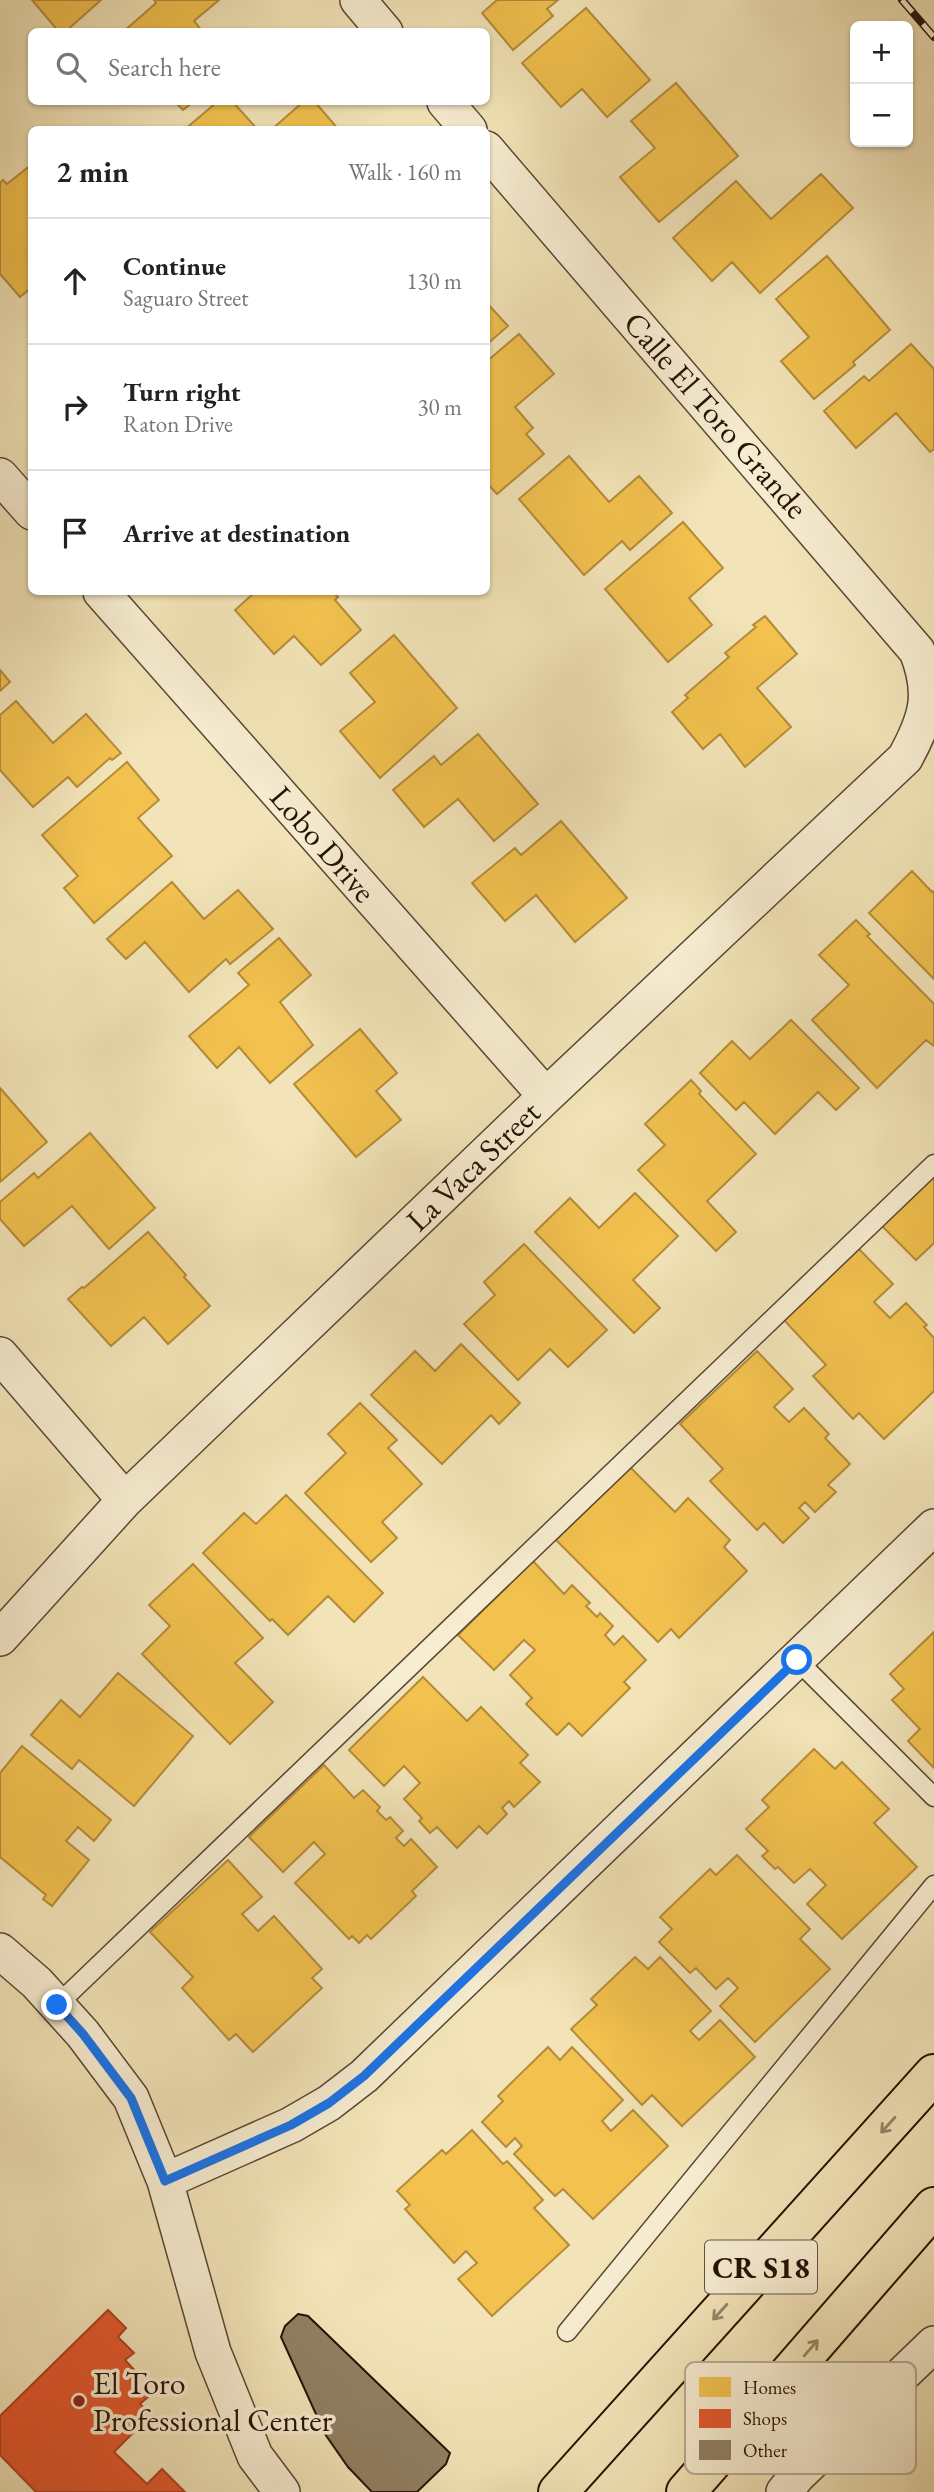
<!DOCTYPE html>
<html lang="en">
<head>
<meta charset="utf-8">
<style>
  :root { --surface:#fff; --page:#f6f6f6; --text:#222; --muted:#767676; --line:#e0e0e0 }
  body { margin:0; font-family:"EB Garamond",serif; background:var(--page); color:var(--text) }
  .controls { position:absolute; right:21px; top:21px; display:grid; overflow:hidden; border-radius:10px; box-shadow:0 2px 5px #0004 }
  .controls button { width:63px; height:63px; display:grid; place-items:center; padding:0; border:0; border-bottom:2px solid var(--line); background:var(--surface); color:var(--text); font:35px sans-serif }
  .stop { position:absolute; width:21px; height:21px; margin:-16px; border:5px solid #1a73e8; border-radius:50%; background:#fff }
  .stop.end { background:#1a73e8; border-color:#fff; box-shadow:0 2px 7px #0008 }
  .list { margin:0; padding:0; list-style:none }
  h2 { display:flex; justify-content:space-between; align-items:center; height:91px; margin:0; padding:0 28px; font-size:30px }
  h2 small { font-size:23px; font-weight:400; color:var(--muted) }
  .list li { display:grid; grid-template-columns:46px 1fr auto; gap:21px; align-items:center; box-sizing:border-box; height:126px; padding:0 28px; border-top:2px solid var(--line) }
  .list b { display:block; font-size:26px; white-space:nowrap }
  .list p { margin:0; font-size:23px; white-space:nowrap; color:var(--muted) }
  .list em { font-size:23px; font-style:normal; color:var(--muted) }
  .icon { flex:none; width:38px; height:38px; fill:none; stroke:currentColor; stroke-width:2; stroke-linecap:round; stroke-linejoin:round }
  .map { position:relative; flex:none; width:934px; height:2492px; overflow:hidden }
  .search { position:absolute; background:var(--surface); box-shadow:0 2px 5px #0004; left:28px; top:28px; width:462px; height:77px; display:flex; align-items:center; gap:18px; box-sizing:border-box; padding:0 24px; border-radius:10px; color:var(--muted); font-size:26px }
  .panel { position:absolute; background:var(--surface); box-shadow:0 2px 5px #0004; left:28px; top:126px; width:462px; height:469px; border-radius:10px }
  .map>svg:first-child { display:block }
  .homes { fill:#f2c14e; stroke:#b58c39; stroke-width:2 }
  .shops { fill:#e4572e; stroke:#ab4222; stroke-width:2 }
  .building { fill:#907f63; stroke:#261107; stroke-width:2 }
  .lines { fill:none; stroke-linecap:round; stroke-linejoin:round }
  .service-casing { stroke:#594633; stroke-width:21 }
  .minor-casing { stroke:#594633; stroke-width:38 }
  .primary-casing { stroke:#261107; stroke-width:42 }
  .service { stroke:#f7edd1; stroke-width:18 }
  .minor { stroke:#f7edd1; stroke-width:35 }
  .primary { stroke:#f2e4b8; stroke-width:38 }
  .rail-casing { stroke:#261107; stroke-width:8 }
  .rail { stroke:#f7edd1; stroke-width:5; stroke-dasharray:16; stroke-linecap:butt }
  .oneway { stroke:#968568 }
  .route { stroke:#1a73e8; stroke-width:9 }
  .poi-dot { fill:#8f2418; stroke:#f7edd1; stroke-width:2.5 }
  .labels { text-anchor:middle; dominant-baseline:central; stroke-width:7; stroke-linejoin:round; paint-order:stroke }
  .shield { fill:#f7edd1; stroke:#655344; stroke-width:2 }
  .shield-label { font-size:30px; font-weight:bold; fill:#261107 }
  .street-label { font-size:32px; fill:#261107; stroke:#f7edd1 }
  .poi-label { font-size:32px; fill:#261107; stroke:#f7edd1; text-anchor:start }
  .key { fill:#f7edd1; stroke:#b8ab94; stroke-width:2 }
  .key-label { font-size:19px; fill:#261107 }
</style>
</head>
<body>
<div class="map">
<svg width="934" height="2492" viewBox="0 0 934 2492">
  <rect width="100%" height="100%" fill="#f2e4b8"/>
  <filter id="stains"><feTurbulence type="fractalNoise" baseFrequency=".00286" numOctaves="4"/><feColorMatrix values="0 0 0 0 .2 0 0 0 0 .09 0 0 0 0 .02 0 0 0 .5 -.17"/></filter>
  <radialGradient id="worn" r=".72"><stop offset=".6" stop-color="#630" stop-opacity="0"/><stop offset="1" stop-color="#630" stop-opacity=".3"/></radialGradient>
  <path class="homes" d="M32,0H101L65,32H59Z
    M154,0H219L194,21L203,32H123L156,3Z
    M497,0H558L547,9L553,16L513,50L482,13Z
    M586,8L650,80L607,117L582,89L561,107L522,63Z
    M676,83L738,156L659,222L620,177L655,148L631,121Z
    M175,102H193L183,110Z
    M217,102H233L258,130H184Z
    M303,102H315L339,130H271Z
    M32,164V287L20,297L0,274V183L3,180L7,184Z
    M821,174L853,208L760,293L732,262L712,281L673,238L736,181L771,219Z
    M827,256L890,330L853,362L855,365L814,399L781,361L809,337L776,299Z
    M486,302L508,326L486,345Z
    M519,334L554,374L515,407L533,428L526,434L544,454L497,494L486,482V362Z
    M911,344L934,369V449L930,452L896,413L856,448L824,411L864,376L869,381Z
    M569,456L609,502L639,476L672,513L630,550L622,541L584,575L519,499Z
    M683,522L723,568L689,598L712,625L668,662L605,589Z
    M255,592H333L338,597L335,600L361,630L321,665L294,636L274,654L235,610Z
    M765,616L797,654L757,688L791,727L745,767L720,734L703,749L672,712L688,698L685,695L729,657L725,653L756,627L753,625Z
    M394,635L457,708L380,778L340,731L375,702L350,673Z
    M0,670L10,682L0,691Z
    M16,701L53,743L86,714L121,753L112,760L110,758L77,787L68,777L33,807L0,770V715Z
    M478,734L538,804L494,841L458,799L424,827L393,790L434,756L441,765Z
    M127,762L159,800L138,818L172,856L94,923L64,888L78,876L42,835Z
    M561,821L627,898L575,942L536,895L505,921L472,883L515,848L521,855Z
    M912,871L932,892L934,891V979L869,913Z
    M172,882L204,919L238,890L273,929L230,964L226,959L189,992L145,942L126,959L107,939Z
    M856,920L870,934L867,936L934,1004V1046L926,1040L877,1088L812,1020L849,985L819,955Z
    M279,938L311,975L280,1002L313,1045L270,1083L239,1047L217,1068L189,1036L249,985L238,973Z
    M791,1020L859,1088L836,1110L818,1092L775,1134L744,1102L736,1110L700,1073L732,1041L750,1059Z
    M360,1029L397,1073L376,1091L401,1120L356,1157L294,1084Z
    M691,1080L701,1091L699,1094L756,1154L707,1201L736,1232L716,1251L638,1170L665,1145L645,1124Z
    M0,1088L47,1142L0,1182Z
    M90,1133L155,1208L109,1249L72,1206L24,1246L0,1219V1202L34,1173L38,1178Z
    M934,1173V1243L916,1260L880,1224Z
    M635,1193L678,1236L633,1280L660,1308L634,1333L535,1232L570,1198L599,1228Z
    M148,1232L186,1275L184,1277L210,1306L168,1344L144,1317L111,1346L68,1299L82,1287L84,1288Z
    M524,1244L607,1330L568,1367L550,1349L518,1380L464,1324L495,1295L484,1282Z
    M858,1248L893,1284L874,1302L890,1318L906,1303L927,1325L924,1327L934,1338V1391L884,1439L859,1413L853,1419L813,1376L826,1365L783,1319Z
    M461,1344L520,1403L499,1424L491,1415L442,1464L371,1395L415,1351L435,1371Z
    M757,1351L793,1389L774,1407L789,1422L804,1408L829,1434L825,1438L850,1464L828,1485L836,1492L815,1512L805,1502L799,1508L809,1518L783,1543L764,1523L757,1530L710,1481L723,1469L680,1424Z
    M360,1403L397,1440L388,1448L422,1484L382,1522L397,1538L371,1562L305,1493L346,1453L328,1434Z
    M630,1467L675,1512L688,1498L730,1540L724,1547L747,1571L679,1638L671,1629L658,1642L556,1540Z
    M286,1495L383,1593L354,1622L328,1596L288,1635L272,1619L270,1621L203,1553L244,1513L256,1524Z
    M533,1561L564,1594L572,1585L590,1603L586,1606L597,1617L600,1613L613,1626L605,1635L614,1645L623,1636L646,1660L624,1682L630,1688L582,1736L569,1723L557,1735L526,1704L532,1698L510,1675L535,1650L524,1640L494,1670L458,1635Z
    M193,1564L263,1638L235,1663L273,1702L230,1744L142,1654L170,1626L149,1605Z
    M934,1632V1768L908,1741L920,1729L892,1700L904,1689L890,1674Z
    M118,1673L193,1736L134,1806L79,1760L72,1769L31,1735L61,1700L80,1717Z
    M423,1677L467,1721L481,1707L528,1755L520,1763L540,1782L514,1807L509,1801L502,1808L507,1814L487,1834L479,1826L457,1848L437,1827L430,1833L419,1821L422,1818L404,1799L420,1783L404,1766L384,1786L349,1750Z
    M22,1746L111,1820L94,1841L78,1827L66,1841L89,1860L52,1906L43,1899L46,1895L0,1857V1773Z
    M814,1749L835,1769L842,1762L889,1809L874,1823L917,1867L842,1939L807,1904L826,1885L810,1869L794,1883L778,1867L775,1869L762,1856L768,1851L746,1829L769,1807L762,1800Z
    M324,1765L354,1798L363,1790L380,1807L377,1811L386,1820L390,1817L403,1831L396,1838L404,1846L411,1839L437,1867L412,1891L416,1896L371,1939L367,1935L359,1943L352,1936L349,1939L295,1883L325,1854L314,1842L283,1872L249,1837Z
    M737,1855L810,1929L800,1939L830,1969L755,2042L720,2006L738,1988L728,1978L716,1989L696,1968L690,1973L659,1942L672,1929L660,1917L710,1869L716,1875Z
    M228,1860L262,1897L242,1914L258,1931L274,1916L322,1969L312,1978L322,1988L253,2052L236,2034L229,2040L182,1988L193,1977L150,1932Z
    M635,1957L648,1969L660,1957L711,2011L690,2031L699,2040L720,2020L755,2057L682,2126L652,2095L642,2105L571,2029L597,2005L591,1999Z
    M548,2047L560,2060L572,2047L623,2100L602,2121L611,2131L633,2110L668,2146L593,2219L563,2189L555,2196L514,2154L522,2146L515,2138L506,2147L482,2122L503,2101L498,2096Z
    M472,2130L503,2164L507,2161L543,2200L534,2208L569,2245L492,2316L458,2279L477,2263L466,2251L454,2263L405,2209L410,2205L397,2191L442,2150L446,2154Z"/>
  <path class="shops" d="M108,2310L126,2328L118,2337L134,2353L125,2360L140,2376L133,2383L148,2397L140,2404L151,2415L114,2452L147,2484L162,2469L185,2492H36L0,2455V2416Z"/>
  <path class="building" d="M298,2314L308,2316L450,2453L446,2464L417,2492H372L348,2467L325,2434L281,2337L285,2326Z"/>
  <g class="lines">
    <g class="service-casing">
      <path id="service" d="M797,1660L934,1797
        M57,2005L934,1164
        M567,2332L934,1885"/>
    </g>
    <g class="minor-casing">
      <path id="minor" d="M358,0L385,32
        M445,102L469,130
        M0,476L32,512
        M101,592L546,1096
        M0,1355L125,1500
        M0,1638L125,1500L546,1096L905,758C927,718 934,694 917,651L486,149
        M0,1951L37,1983L83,2034L131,2098L165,2181L213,2352L255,2456L282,2492
        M165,2181L291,2125L329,2103L364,2076L934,1527
        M784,2492L797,2476L934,2344"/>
    </g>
    <g class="primary-casing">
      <path id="primary" d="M558,2492L934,2074
        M686,2492L934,2207"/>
    </g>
    <use href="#service" class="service"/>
    <use href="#minor" class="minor"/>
    <use href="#primary" class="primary"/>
    <g class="rail-casing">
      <path id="rail" d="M902,0L934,37"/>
    </g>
    <use href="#rail" class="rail"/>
  </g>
  <defs><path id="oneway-shaft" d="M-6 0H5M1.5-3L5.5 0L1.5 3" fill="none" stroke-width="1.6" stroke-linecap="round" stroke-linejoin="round" transform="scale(1.75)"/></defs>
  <g class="oneway">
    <use href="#oneway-shaft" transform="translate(888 2125) rotate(132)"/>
    <use href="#oneway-shaft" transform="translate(720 2312) rotate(132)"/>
    <use href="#oneway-shaft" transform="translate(811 2348) rotate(-49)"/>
  </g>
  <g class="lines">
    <path class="route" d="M57,2005L83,2034L131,2098L165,2181L291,2125L329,2103L364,2076L797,1660"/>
  </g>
  <circle class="poi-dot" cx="79" cy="2401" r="7"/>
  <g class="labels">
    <rect class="shield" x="705" y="2240.5" width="112" height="53" rx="5"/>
    <g class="shield-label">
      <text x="761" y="2267">CR S18</text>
    </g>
    <g class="street-label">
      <text transform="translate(716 415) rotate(49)">Calle El Toro Grande</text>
      <text transform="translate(323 844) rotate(49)">Lobo Drive</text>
      <text transform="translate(473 1166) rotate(-44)">La Vaca Street</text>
    </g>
    <g class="poi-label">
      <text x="93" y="2383">El Toro<tspan x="93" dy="37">Professional Center</tspan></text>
    </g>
  </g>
  <rect x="685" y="2362" width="231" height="112" rx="10" class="key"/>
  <rect x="699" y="2377" width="32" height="20" fill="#f2c14e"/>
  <rect x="699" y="2409" width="32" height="19" fill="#e4572e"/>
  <rect x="699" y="2440" width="32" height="20" fill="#907f63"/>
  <g class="key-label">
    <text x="743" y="2394">Homes</text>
    <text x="743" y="2425">Shops</text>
    <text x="743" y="2457">Other</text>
  </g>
  <rect width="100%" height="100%" filter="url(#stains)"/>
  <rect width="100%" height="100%" fill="url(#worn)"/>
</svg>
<div class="controls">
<button>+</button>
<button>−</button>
</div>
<div class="stop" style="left:797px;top:1660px"></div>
<div class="stop end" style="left:57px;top:2005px"></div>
<div class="search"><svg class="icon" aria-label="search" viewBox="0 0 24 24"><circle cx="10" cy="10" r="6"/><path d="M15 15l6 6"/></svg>Search here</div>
<section class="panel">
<h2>2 min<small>Walk · 160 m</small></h2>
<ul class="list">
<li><svg class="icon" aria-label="ahead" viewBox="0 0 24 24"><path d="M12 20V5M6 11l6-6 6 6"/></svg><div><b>Continue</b><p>Saguaro Street</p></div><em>130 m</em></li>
<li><svg class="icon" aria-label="right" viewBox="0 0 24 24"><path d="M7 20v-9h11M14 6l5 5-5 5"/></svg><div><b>Turn right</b><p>Raton Drive</p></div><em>30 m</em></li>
<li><svg class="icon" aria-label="arrive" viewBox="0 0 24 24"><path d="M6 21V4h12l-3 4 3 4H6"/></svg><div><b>Arrive at destination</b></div></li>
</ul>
</section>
</div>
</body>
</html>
